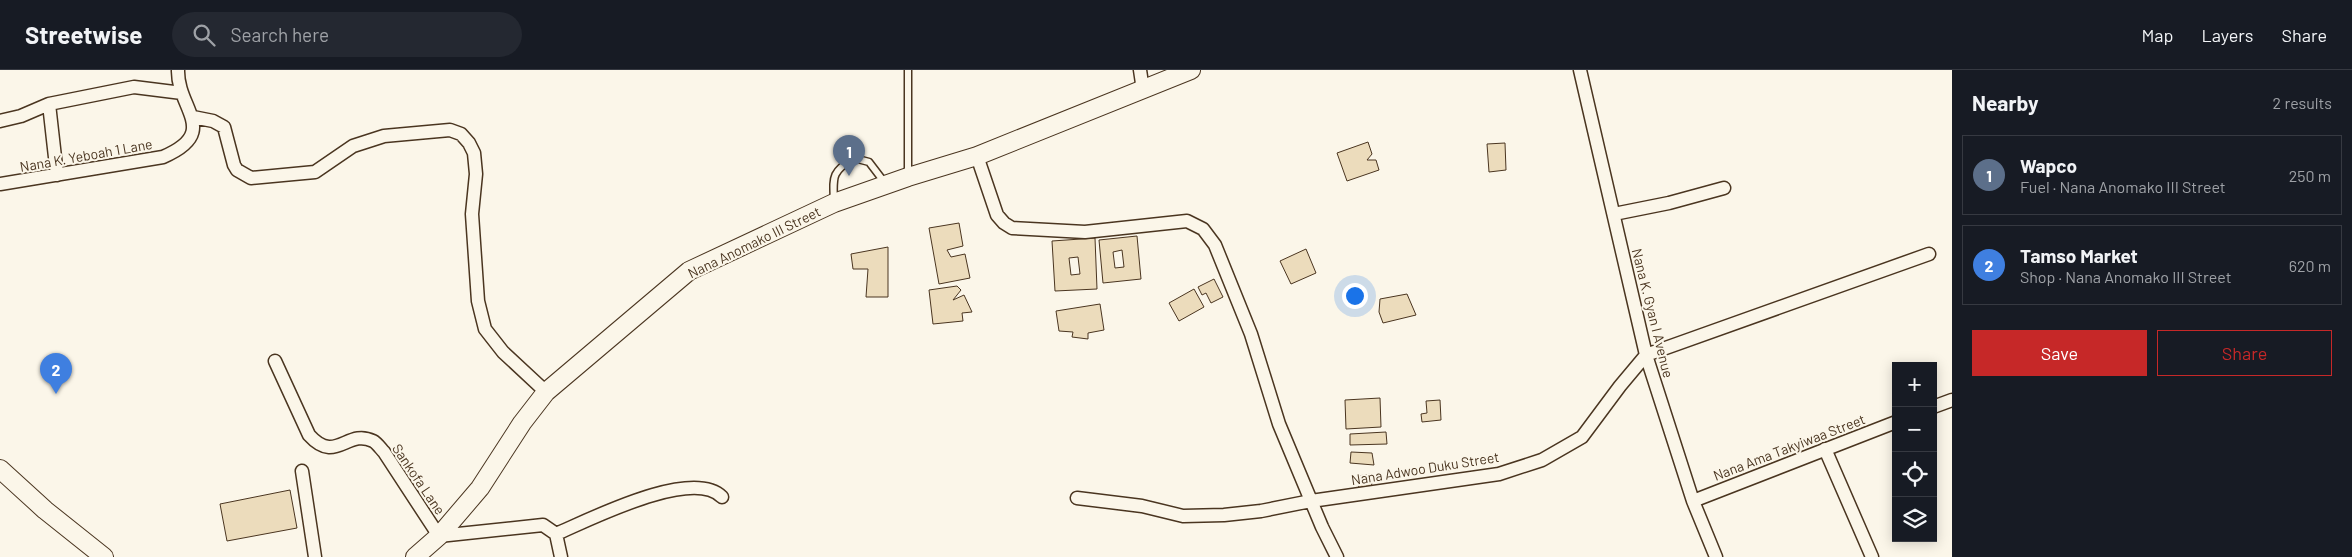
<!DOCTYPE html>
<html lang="en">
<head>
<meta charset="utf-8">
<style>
  :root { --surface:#171b24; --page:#242831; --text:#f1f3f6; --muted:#9ea1a6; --line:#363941; --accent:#c62828 }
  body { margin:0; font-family:Barlow,sans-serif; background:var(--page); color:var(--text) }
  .controls { position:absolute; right:15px; bottom:15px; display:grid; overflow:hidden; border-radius:0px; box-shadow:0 2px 12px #0003 }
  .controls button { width:45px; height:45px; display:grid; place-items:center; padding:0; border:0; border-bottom:1px solid var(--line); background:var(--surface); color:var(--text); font:25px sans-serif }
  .you { position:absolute; left:1354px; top:225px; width:18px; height:18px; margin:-12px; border:4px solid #fff; border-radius:50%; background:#1a73e8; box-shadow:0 0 0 8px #1a73e833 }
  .badge { display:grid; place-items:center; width:32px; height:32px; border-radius:50%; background:var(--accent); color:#fff; font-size:16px; font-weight:700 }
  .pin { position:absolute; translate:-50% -41px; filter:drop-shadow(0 1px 2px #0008) }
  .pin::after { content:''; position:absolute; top:26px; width:18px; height:15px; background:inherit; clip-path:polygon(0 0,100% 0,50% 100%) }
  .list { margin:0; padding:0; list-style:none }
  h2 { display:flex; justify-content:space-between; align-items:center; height:65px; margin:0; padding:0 20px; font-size:21px }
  h2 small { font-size:16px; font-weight:400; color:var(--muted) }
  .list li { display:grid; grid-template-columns:32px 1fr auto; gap:15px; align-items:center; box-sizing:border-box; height:80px; margin:0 10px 10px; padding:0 10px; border:1px solid var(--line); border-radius:0px }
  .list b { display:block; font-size:19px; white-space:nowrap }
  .list p { margin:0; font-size:16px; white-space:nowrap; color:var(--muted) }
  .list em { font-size:16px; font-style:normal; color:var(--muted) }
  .actions { display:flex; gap:10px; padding:15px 20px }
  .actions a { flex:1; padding:11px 0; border:1px solid var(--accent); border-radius:0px; text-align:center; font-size:18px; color:var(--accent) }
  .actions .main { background:var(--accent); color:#fff }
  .icon { flex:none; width:28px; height:28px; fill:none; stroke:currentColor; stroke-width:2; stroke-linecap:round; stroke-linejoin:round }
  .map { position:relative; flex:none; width:1952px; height:487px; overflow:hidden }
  header { display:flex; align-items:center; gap:30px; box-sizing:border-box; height:70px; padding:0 25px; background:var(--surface); border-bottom:1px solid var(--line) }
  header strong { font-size:24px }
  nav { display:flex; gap:28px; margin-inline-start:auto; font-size:18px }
  .search { width:350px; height:45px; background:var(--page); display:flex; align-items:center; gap:12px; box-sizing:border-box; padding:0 18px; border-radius:28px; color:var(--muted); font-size:19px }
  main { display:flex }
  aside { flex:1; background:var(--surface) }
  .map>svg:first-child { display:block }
  .building { fill:#ecdcbc; stroke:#4a3520; fill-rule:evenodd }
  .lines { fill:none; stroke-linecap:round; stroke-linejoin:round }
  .lane-casing { stroke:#4a3520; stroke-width:9 }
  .street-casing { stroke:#4a3520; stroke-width:15 }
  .secondary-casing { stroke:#4a3520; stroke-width:20 }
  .lane { stroke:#fbf6e9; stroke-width:6 }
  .street { stroke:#fbf6e9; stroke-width:12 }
  .secondary { stroke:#fbf6e9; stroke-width:18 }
  .labels { text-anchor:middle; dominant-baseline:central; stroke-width:4; stroke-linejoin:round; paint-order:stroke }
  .street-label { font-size:14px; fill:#4a3520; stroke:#fbf6e9 }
</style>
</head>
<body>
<header>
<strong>Streetwise</strong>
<div class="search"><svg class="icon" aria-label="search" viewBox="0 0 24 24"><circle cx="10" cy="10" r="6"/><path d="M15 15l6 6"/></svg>Search here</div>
<nav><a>Map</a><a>Layers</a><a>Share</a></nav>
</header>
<main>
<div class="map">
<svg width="1952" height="487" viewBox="0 0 1952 487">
  <rect width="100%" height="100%" fill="#fbf6e9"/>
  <path class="building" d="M1368,72L1372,84L1367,90H1376L1379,100L1347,111L1337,83Z
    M1505,73L1506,100L1489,102L1487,74Z
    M959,153L963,176L947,180L951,187L965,184L970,208L939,214L929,158Z
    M1137,166L1141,209L1103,213L1099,170ZM1122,180L1124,197L1115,198L1113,182Z
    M1095,168L1097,219L1055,221L1052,171ZM1078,187L1080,204L1071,205L1069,188Z
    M888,177V227H866L868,199H853L851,184Z
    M1306,179L1316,203L1291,214L1280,191Z
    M1214,209L1223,227L1211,233L1206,223L1202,225L1198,217Z
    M957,216L961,220L953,230L964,225L972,242L962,243L963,251L933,254L929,220Z
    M1194,219L1204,237L1179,251L1169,233Z
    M1407,224L1416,245L1383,253L1379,242L1380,229Z
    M1100,234L1104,260L1088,263V269L1072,267L1073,262L1059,261L1056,241Z
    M1380,328L1381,357L1346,359L1345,330Z
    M1440,330L1441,350L1422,352L1421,344L1427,343L1426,331Z
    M1386,362L1387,374L1350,375V364Z
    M1351,382L1372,383L1374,395L1350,393Z
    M1371,404L1372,419L1359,420L1358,406Z
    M290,420L297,458L227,471L220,434Z"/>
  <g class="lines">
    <g class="lane-casing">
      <path id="lane" d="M908,105V0
        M834,132C833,107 831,102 854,88L869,92L885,113"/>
    </g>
    <g class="street-casing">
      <path id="street" d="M1140,0L1143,20
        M1580,0L1646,285L1693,431L1716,487
        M49,34L57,105
        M193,47L213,51L224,57L234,95L237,100L251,108L315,102L353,76L384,66L450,60L461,64L469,73L474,83L476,104L472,144L478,231L485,259L503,282L546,322
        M0,51L21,46L49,34L134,17L182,23
        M977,86L997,145L1004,153L1012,158L1085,162L1187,151L1203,159L1215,175L1251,264L1279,354L1322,457L1337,487
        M0,114L163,87C221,62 177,39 178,0
        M1614,144L1669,133L1724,118
        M275,291L309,365C336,395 347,358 373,371C377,373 381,379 384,382L439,466L543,455L556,464L561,487
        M1933,337L1952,330
        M1825,379L1872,487
        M302,401L315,487
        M1077,428L1142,436L1183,446L1224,445L1261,441L1311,431L1499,404L1542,390L1582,367L1620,316L1646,285L1929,184
        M1693,431L1896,352
        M556,464C589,450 692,397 722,427"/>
    </g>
    <g class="secondary-casing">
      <path id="secondary" d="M0,399L45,440L104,487
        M415,487L439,466L480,418L522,353L546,322L689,201L834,133L908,107L977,86L1191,0"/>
    </g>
    <use href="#lane" class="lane"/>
    <use href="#street" class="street"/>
    <use href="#secondary" class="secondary"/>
  </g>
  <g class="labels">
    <g class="street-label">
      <text transform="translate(86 85) rotate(-10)">Nana K. Yeboah 1 Lane</text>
      <text transform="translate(754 172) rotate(-26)">Nana Anomako III Street</text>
      <text transform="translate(1653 243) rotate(76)">Nana K. Gyan I Avenue</text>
      <text transform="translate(1789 377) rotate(-21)">Nana Ama Takyiwaa Street</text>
      <text transform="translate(1425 398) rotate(-9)">Nana Adwoo Duku Street</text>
      <text transform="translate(419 409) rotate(56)">Sankofa Lane</text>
    </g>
  </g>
</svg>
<div class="controls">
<button>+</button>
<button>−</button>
<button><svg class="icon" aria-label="locate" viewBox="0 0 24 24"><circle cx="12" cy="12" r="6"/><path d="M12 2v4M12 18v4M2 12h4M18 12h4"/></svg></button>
<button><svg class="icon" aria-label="layers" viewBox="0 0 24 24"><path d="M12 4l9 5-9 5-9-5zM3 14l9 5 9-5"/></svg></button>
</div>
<div class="you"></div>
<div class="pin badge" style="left:849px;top:106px;background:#5c6f8a">1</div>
<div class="pin badge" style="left:56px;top:324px;background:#3f7fe0">2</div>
</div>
<aside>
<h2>Nearby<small>2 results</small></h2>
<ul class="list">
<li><span class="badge" style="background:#5c6f8a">1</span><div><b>Wapco</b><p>Fuel · Nana Anomako III Street</p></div><em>250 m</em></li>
<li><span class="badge" style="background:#3f7fe0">2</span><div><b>Tamso Market</b><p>Shop · Nana Anomako III Street</p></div><em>620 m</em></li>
</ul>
<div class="actions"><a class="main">Save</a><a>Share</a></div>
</aside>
</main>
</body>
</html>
